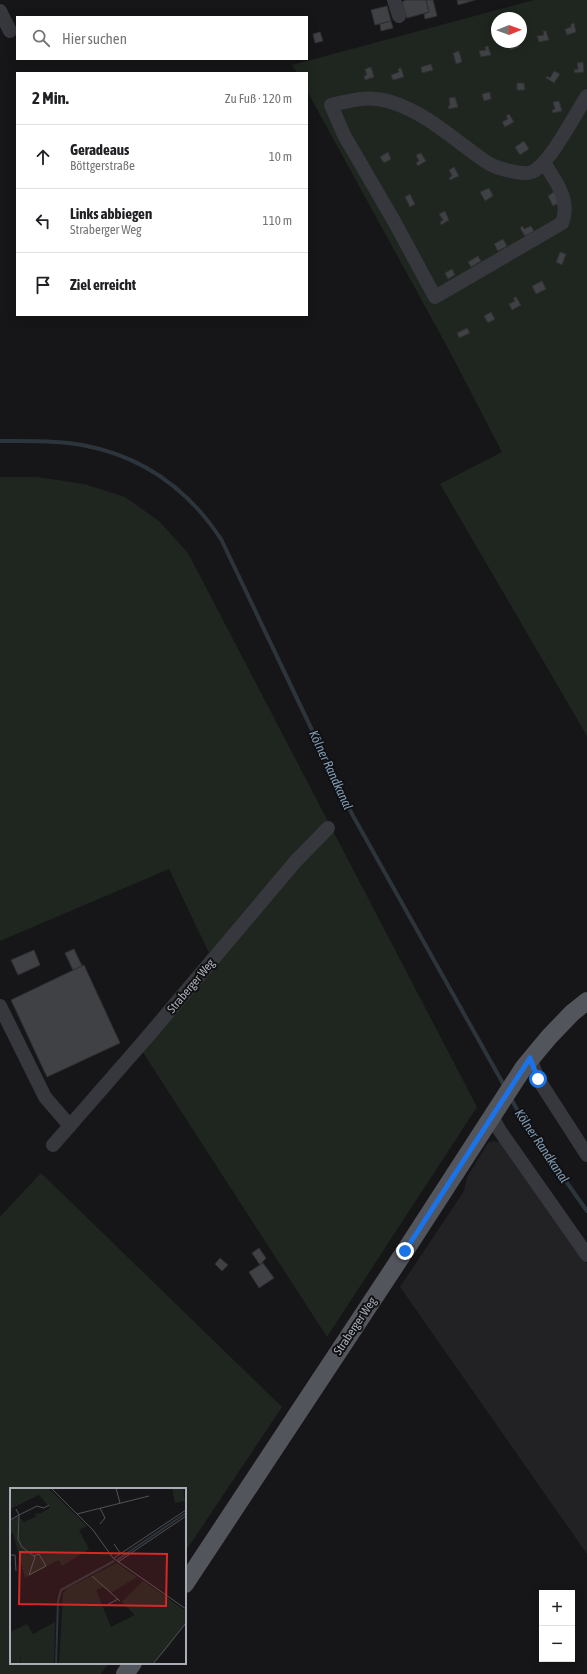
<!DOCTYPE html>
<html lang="de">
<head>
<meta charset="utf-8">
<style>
  :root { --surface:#fff; --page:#f6f6f6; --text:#202124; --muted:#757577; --line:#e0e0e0 }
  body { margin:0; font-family:"Asap Condensed",sans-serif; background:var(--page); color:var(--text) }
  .controls { position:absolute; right:12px; bottom:12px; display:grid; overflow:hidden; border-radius:0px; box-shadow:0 2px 10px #0003 }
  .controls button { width:36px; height:36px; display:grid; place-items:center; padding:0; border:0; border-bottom:1px solid var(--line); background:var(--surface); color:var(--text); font:20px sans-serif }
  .compass { position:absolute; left:491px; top:12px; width:36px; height:36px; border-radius:50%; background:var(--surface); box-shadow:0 2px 10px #0003; rotate:89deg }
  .stop { position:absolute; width:12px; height:12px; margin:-9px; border:3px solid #1a73e8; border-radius:50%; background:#fff }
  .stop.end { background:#1a73e8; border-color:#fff; box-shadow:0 1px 4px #0008 }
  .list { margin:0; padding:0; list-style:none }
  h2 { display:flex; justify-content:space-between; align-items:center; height:52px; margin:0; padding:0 16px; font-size:17px }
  h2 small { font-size:13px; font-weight:400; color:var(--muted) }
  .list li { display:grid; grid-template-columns:26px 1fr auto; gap:12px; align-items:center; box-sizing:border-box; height:64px; padding:0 16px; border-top:1px solid var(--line) }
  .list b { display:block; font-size:15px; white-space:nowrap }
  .list p { margin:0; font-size:13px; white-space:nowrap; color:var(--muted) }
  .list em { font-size:13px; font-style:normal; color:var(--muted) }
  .icon { flex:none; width:22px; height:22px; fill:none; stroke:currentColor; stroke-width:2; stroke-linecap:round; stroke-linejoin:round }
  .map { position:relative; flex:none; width:587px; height:1674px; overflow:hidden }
  .search { position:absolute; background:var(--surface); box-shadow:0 2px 10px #0003; left:16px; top:16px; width:292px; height:44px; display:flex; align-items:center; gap:10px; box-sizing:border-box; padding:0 14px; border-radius:0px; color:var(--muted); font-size:15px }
  .panel { position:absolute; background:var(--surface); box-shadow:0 2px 10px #0003; left:16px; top:72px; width:292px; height:244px; border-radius:0px }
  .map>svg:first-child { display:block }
  .built { fill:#222225 }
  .green { fill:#1e261f; fill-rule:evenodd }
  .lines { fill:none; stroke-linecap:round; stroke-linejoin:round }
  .stream { stroke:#2c353c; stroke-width:4 }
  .building { fill:#404145; stroke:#303034 }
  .minor { stroke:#37383d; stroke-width:14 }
  .major { stroke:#53555c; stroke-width:18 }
  .route { stroke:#1a73e8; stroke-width:5 }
  .labels { text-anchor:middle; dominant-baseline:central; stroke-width:4; stroke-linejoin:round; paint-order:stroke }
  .street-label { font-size:12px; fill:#a8adb8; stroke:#111113 }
  .water-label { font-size:13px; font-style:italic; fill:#7f9bb3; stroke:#111113 }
  .inset-river { fill:none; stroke:#2c353c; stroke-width:2 }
  .inset-road { fill:none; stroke:#505258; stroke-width:1 }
  .view { fill:#d62828; fill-opacity:0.15; stroke:#d62828; stroke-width:2 }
  .inset-edge { fill:none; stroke:#a8adb8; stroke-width:2 }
</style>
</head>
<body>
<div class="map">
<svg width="587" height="1674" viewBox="0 0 587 1674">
  <rect width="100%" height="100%" fill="#161618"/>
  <path class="built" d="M493,1141L499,1142L504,1146L587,1264V1554L400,1287L464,1191L467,1177L488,1143Z"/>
  <path class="green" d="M534,0H587V736L440,484L502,452L450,352L307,91V73H297L292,65ZM497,18H521V42H497Z
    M0,477H37L84,484L125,497L159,521L188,553L477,1107L327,1337L135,1040L209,953L169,869L0,941Z
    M41,1173L282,1407L185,1552V1489H11V1663H109L101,1674H0V1217Z"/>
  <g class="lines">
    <path class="stream" d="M0,441C25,441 57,440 82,445C142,456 188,489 221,539L352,814L505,1087
      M510,1097L526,1125L587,1211"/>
  </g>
  <path class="building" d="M406,0H426L429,12L407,18L402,2Z
    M426,0H433L437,16L425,19L424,14L429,12Z
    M457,0H475L458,5Z
    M387,6L391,21L375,25L371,10Z
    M391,21L393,28L381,31L380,24Z
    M574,23L576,32L567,35L565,29L571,27V24Z
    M543,31H546L549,40L539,42L537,36L544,35Z
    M320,32L323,41L315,43L313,34Z
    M515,42H518L519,47L510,50L508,44Z
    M488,46L491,55L481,57L479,51L486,50L485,47Z
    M459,51L462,62L456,64L453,53Z
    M583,62L584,72L575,73L574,70L578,69L577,63Z
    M431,64L433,70L422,73L421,67Z
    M371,67L374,77L365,80L364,76L367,75L365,69Z
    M401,68L404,77L393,80L391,75L399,72L398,69Z
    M554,71L560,74L554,83L546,78L547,76L550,78Z
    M517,83H524L525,90H517Z
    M490,92L491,99L484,101L482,94Z
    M455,97L458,107L449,109L448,106L450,105L449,98Z
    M559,101L562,111L553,113L552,110L555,109L553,102Z
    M509,114L514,122L505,127L502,122L508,119L506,116Z
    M524,141L529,149L520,155L515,147Z
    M388,152L391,159L384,163L380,157Z
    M421,153L426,161L418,166L416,163L419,161L416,155Z
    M454,167L459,176L450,180L449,178L452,176L449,170Z
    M489,188L493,196L485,201L480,192Z
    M554,192L560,202L553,206L548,196Z
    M410,194L415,204L410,207L405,197Z
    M445,211L449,220L441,225L440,222L443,220L439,214Z
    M523,226L524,229L531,226L534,231L525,236L520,228Z
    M503,239L507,246L498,251L494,244Z
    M560,252L566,254L562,265L556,262Z
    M478,256L481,261L471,267L468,262Z
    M452,269L455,275L448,279L445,273Z
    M542,281L546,289L536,294L532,286Z
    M516,297L521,305L512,310L509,304L515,301L513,298Z
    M491,312L495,319L488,323L484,316Z
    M467,328L470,333L459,338L457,333Z
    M74,949L82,966L73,970L65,953Z
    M34,950L40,965L18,975L11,960Z
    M84,965L120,1043L47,1077L11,1000Z
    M259,1248L266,1258L260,1265L252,1253Z
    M220,1258L228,1265L222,1271L215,1264Z
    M263,1263L274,1278L259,1288L249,1272Z"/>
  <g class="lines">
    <path class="minor" d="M394,0L399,16
      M0,11L10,31
      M544,163C556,181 571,201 562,223L435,297L394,221L344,135L331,105C353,100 368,95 391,102C429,114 456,142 488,163C496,168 524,176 532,172C550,164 575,114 587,96
      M0,1006L45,1097L70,1126
      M530,1058L538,1079L587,1155
      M492,1117L500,1131L587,1255
      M53,1145L150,1034L295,862L328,828"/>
    <path class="major" d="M185,1584L405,1251L524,1067L549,1037L572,1013L587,1001
      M125,1674L133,1663"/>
  </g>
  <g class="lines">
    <path class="route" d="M405,1251L530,1058L538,1079"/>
  </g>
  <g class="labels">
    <g class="street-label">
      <text transform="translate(191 986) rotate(-50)">Straberger Weg</text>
      <text transform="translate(355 1326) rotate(-56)">Straberger Weg</text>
    </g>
    <g class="water-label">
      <text transform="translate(331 770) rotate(65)">Kölner Randkanal</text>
      <text transform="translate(542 1146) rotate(56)">Kölner Randkanal</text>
    </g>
  </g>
  <g transform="translate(10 1488)">
    <rect width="176" height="176" fill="#161618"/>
    <path d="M0,0H38L77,38L69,42L79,61L52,78L49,72L15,90L3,45L0,46V33L8,28L14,34L27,28L24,26L31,25L40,20L29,7L0,21ZM162,0H173L175,13L165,15ZM107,75L127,89L101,105L93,99L86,102L101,139L125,127L112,114L133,93L176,123V134L156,162L142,176H49L53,105L58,100ZM45,134L44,176H11V168L10,175L0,176V144L17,136L23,146Z" fill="#1e261f"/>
    <path class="inset-river" d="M107,72L176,25M46,176L48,113L51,102L104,73"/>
    <path class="inset-road" d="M41,0L83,42L103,70L176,121M63,0H77M106,0L110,15M67,26L139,8M0,32L9,27L6,21M90,36L95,30L90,20M104,56L111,66M0,67H5L6,83M24,68L29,66L36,78L19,87L25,69L12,59L8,51L9,27L27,18L34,20L39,17M104,70L176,22M108,74L176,28M82,88L110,113M0,112V154M97,117L108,111M143,176L176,135"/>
    <path class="view" d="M10,64L157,66L156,118L9,116Z"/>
    <rect width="176" height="176" class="inset-edge"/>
  </g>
</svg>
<div class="controls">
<button>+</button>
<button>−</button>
</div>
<svg class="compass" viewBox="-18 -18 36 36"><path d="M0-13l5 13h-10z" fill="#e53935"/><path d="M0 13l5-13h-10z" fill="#757577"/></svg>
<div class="stop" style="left:538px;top:1079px"></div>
<div class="stop end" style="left:405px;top:1251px"></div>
<div class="search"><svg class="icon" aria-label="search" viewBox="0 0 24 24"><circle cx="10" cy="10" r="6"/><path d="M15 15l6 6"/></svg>Hier suchen</div>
<section class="panel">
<h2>2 Min.<small>Zu Fuß · 120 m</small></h2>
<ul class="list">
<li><svg class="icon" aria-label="ahead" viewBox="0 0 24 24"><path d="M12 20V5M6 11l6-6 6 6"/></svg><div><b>Geradeaus</b><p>Böttgerstraße</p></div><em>10 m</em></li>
<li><svg class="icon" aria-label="left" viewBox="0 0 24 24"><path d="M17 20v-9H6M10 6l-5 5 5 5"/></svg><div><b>Links abbiegen</b><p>Straberger Weg</p></div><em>110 m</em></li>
<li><svg class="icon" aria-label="arrive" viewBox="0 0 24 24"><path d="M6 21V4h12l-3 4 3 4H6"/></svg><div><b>Ziel erreicht</b></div></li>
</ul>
</section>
</div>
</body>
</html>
